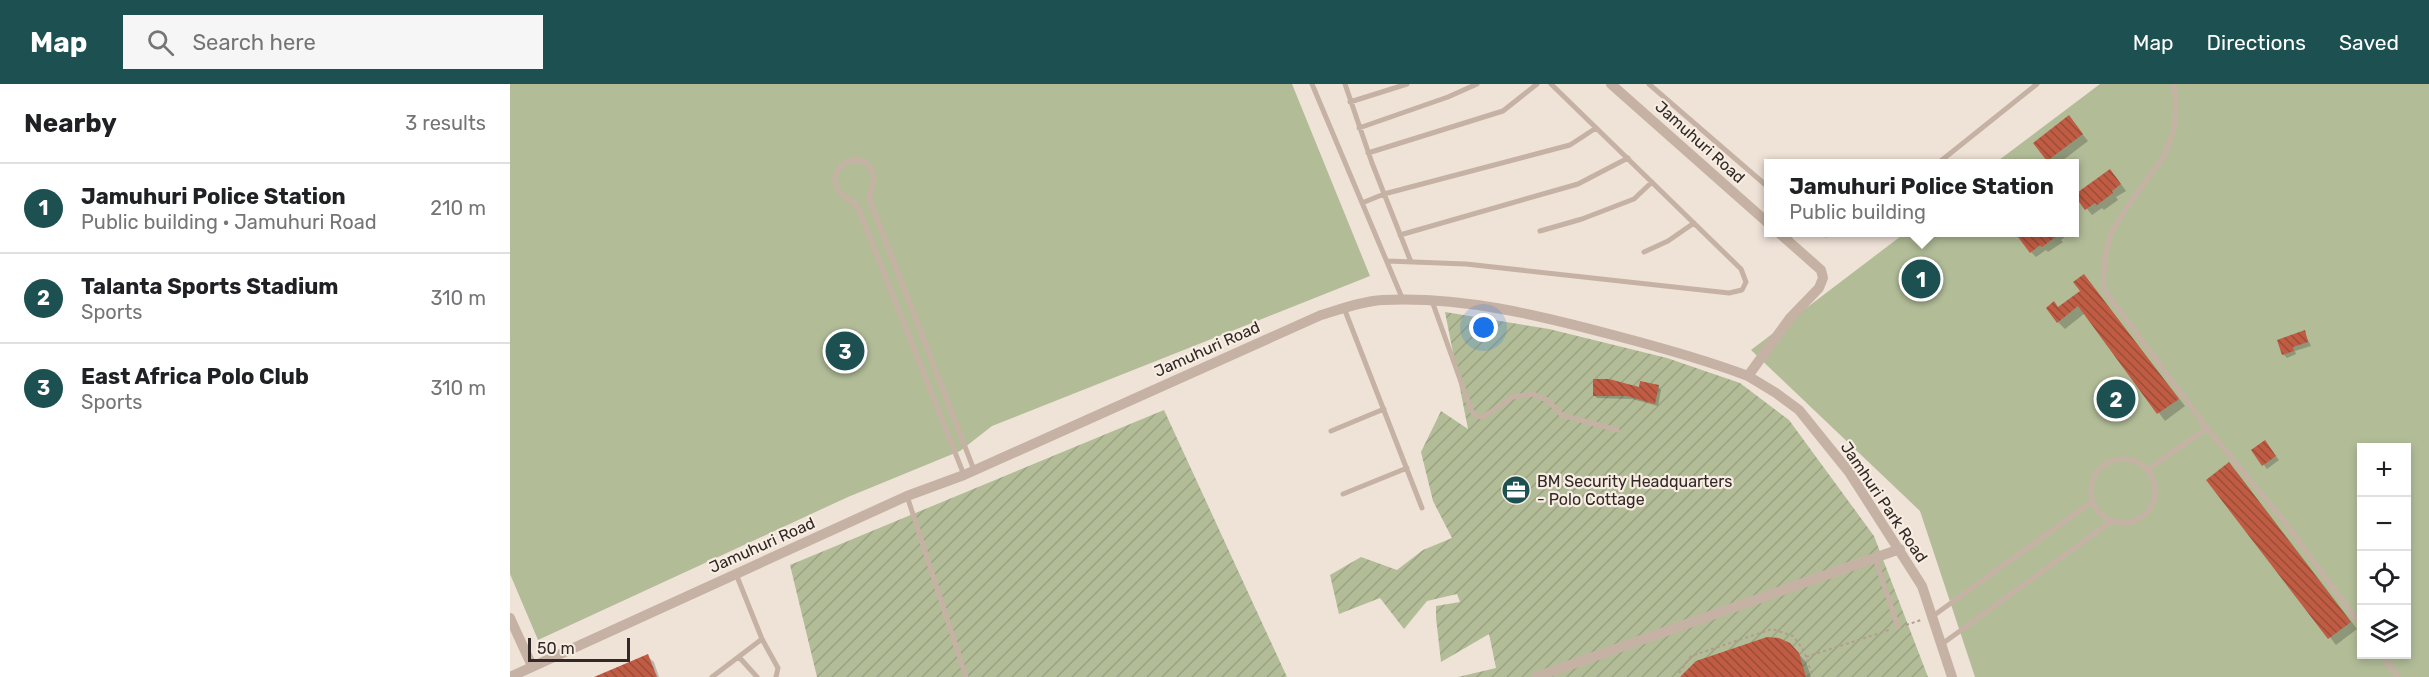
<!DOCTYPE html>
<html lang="en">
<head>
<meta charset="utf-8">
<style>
  :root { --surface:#fff; --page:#f6f6f6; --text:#202124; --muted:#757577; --line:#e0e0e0; --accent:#1d5051 }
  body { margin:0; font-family:Rubik,sans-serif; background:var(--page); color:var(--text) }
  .controls { position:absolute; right:18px; bottom:18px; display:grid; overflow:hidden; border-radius:0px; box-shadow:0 3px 9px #0003 }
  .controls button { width:54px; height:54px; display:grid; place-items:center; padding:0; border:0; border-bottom:2px solid var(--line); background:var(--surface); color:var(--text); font:30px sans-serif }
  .scale { position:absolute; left:18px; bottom:15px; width:102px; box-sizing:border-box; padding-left:6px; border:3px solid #322825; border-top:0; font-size:16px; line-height:21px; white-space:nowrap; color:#322825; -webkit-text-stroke:4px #f7ede2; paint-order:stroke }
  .you { position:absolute; left:974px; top:244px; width:21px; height:21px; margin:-15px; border:4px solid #fff; border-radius:50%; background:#1a73e8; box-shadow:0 0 0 9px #1a73e833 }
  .badge { display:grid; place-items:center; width:39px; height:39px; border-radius:50%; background:var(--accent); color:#fff; font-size:20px; font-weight:700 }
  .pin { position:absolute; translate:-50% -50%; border:3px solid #fff; box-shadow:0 2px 6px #0006 }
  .popup { position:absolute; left:1254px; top:75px; width:315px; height:78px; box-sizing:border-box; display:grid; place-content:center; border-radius:0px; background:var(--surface); filter:drop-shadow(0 2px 4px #0005); font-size:20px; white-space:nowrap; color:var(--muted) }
  .popup b { font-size:22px; color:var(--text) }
  .popup::after { content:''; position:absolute; left:50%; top:100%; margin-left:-12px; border:12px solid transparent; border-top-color:var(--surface) }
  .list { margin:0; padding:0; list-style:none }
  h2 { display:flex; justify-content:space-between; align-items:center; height:78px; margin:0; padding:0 24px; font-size:26px }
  h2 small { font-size:20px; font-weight:400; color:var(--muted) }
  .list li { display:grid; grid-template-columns:39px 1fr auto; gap:18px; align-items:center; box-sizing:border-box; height:90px; padding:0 24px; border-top:2px solid var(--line) }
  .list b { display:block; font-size:22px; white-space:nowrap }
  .list p { margin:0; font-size:20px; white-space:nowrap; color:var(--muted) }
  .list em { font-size:20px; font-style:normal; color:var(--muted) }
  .icon { flex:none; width:33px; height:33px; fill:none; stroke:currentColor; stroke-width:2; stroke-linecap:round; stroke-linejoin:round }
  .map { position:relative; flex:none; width:1919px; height:593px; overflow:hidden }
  header { display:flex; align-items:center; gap:36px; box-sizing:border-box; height:84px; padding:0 30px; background:var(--accent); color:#fff }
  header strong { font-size:28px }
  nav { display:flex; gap:33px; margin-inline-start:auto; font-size:21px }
  .search { width:420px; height:54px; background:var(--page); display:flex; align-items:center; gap:15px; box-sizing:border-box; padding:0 21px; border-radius:0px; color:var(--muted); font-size:22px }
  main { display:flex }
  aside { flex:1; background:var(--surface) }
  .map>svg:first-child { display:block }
  .park { fill:#b2bd98; fill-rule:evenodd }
  .garden { fill:url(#garden-furrows) }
  .shadow { fill:#0003 }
  .building { fill:url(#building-back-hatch) }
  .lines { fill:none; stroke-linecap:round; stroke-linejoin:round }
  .path { stroke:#b29c8e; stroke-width:2; stroke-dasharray:3 3; stroke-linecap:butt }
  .service { stroke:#c6b2a4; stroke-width:5 }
  .minor { stroke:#c6b2a4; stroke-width:10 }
  .labels { text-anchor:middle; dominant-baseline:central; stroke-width:4.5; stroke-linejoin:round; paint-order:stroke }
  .street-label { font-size:16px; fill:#322825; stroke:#f7ede2 }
  .poi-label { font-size:16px; fill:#322825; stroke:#f7ede2; text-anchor:start }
</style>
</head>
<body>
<header>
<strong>Map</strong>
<div class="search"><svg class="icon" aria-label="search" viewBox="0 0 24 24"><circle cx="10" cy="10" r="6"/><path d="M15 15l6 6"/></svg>Search here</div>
<nav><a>Map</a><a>Directions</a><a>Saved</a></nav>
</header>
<main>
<aside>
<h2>Nearby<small>3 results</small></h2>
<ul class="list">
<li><span class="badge">1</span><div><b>Jamuhuri Police Station</b><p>Public building · Jamuhuri Road</p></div><em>210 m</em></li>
<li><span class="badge">2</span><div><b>Talanta Sports Stadium</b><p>Sports</p></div><em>310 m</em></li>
<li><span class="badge">3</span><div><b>East Africa Polo Club</b><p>Sports</p></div><em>310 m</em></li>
</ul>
</aside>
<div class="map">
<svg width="1919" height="593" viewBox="0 0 1919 593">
  <defs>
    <pattern id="garden-furrows" width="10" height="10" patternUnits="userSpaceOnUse" patternTransform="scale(1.5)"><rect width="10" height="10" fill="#b2bd98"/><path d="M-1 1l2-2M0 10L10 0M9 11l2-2" fill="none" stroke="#9aa283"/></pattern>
    <pattern id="building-back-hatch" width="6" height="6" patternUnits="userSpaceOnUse" patternTransform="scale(1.5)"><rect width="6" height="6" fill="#c05c43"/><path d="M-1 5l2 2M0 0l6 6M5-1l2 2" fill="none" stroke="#9d4c38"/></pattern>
  </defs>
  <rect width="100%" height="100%" fill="#efe2d7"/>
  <path class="park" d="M0,0H782L860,192L482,342L450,367L338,413L28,556L0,490Z
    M1590,0H1919V593H1465L1410,427L1241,266L1395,149L1564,148V80L1485,79ZM1852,364H1896V570H1852Z"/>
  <path class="garden" d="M935,228L1039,245L1157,274L1230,299L1279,336L1364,452L1418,593H948L986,584L979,550L931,578L926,534V522L950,518L947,510L917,517L894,545L870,514L829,530L820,491L851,473L887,486L913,466L942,454L923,417L911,368L931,327L958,345Z
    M654,326L777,593H307L280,481Z"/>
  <path class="shadow" d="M1564,39L1578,57L1548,80H1542L1525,59Z
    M1605,92L1616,107L1606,113L1608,116L1594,126L1592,124L1582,131L1566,111Z
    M1517,148L1560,149L1551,156L1553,158L1538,168L1536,166L1526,173L1521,168Z
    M1574,192L1675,322L1655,337L1575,229L1555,245L1548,238L1549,224L1572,208Z
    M1794,248L1801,262L1785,267L1786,270L1777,274L1773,270Z
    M1148,303L1151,306L1148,322L1122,315L1087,314L1084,311Z
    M1758,362L1769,376L1757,385L1743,366Z
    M1726,387L1847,545L1826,561L1698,396Z
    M1288,569L1296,578L1301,593H1174Z
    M137,572L144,578L149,593H87Z"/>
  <path class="building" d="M1559,31L1573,50L1537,77L1523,59Z
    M1600,85L1611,100L1602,107L1603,109L1587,121L1585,119L1575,126L1564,111Z
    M1514,148H1552L1532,163L1530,161L1520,169L1508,153Z
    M1574,190L1669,315L1647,330L1568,222L1547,239L1536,224L1544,217L1548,223L1570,207L1563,198Z
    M1795,246L1798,258L1783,263L1784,267L1772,271L1767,256Z
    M1083,295H1099L1129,303L1130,297L1149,301L1145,320L1117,312H1083Z
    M1755,356L1766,372L1752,382L1741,366Z
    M1719,378L1841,538L1818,555L1696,396Z
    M1257,553L1269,554L1280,559L1289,569L1296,593H1170L1186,577Z
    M138,570L147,593H84Z"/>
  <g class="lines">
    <path class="path" d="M1396,541L1411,536
      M1296,573L1379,546
      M1169,589L1181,572L1262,545L1283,552L1294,567L1303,593"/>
    <path class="service" d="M802,0L893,216
      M835,0L862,79L901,178
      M1139,0L1258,103
      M1664,0L1666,22L1664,46L1654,72L1617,123L1601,149L1595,172L1593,204L1697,344L1774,437L1852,543
      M840,18L897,0
      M849,44L938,13L967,0
      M858,69L993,27L1027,0
      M1427,80L1527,0
      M852,119L874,110L1060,61L1086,44
      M1030,147L1072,135L1124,115L1142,98
      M1313,148L1316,151L1324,148
      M890,151L1068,100L1118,74
      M1134,168L1158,157L1184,139
      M877,177L956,180L1219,209L1232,206L1236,198L1231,185L1041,0
      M922,217L961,326L966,332L973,333L1003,313L1023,310L1037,316L1052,331L1107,346
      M834,224L912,424
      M821,347L874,325
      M1581 407a32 32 0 1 1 64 0a32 32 0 1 1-64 0Z
      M1637,386L1697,344
      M454,391L347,121C341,116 332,112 328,106C313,80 357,63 363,90C365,98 361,107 359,114L464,386
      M833,410L897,384
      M397,412L456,593
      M1365,474L1388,543
      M1423,532L1583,417
      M252,555L268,584L266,593
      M1432,560L1603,436
      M1871,570L1888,593
      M229,573L247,593
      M202,593L252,555L226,490"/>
    <path class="minor" d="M1101,0L1258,139
      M1238,292L1266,309L1289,326L1339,388L1412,502L1442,593
      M0,534L22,582
      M0,593L397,412L454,391L811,231C831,225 853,217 873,216C951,212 1028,231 1103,251C1149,263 1193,275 1238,292L1280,234L1309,204L1313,194L1311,186L1268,148
      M1026,593L1390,465"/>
  </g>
  <defs>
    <g id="office-disc" transform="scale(1.5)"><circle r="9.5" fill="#1d5051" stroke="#f7ede2"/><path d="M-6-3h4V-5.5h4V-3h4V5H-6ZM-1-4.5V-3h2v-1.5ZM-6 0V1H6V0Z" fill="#fff"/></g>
  </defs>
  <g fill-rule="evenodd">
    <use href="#office-disc" x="1006" y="406"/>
  </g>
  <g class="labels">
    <g class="street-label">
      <text transform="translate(1190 58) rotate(42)">Jamuhuri Road</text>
      <text transform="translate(697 265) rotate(-24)">Jamuhuri Road</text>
      <text transform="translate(1374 418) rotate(56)">Jamhuri Park Road</text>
      <text transform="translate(252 461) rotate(-24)">Jamuhuri Road</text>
    </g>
    <g class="poi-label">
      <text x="1027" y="397">BM Security Headquarters<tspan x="1027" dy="18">- Polo Cottage</tspan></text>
    </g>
  </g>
</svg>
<div class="controls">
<button>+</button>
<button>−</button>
<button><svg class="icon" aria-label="locate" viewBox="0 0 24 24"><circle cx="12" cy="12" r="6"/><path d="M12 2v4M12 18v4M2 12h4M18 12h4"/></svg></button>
<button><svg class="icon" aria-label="layers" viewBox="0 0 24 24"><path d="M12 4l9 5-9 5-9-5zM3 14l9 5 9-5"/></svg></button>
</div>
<div class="scale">50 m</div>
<div class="you"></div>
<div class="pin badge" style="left:1411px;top:195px">1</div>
<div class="popup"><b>Jamuhuri Police Station</b>Public building</div>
<div class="pin badge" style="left:1606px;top:315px">2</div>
<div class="pin badge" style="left:335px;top:267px">3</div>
</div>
</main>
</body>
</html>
